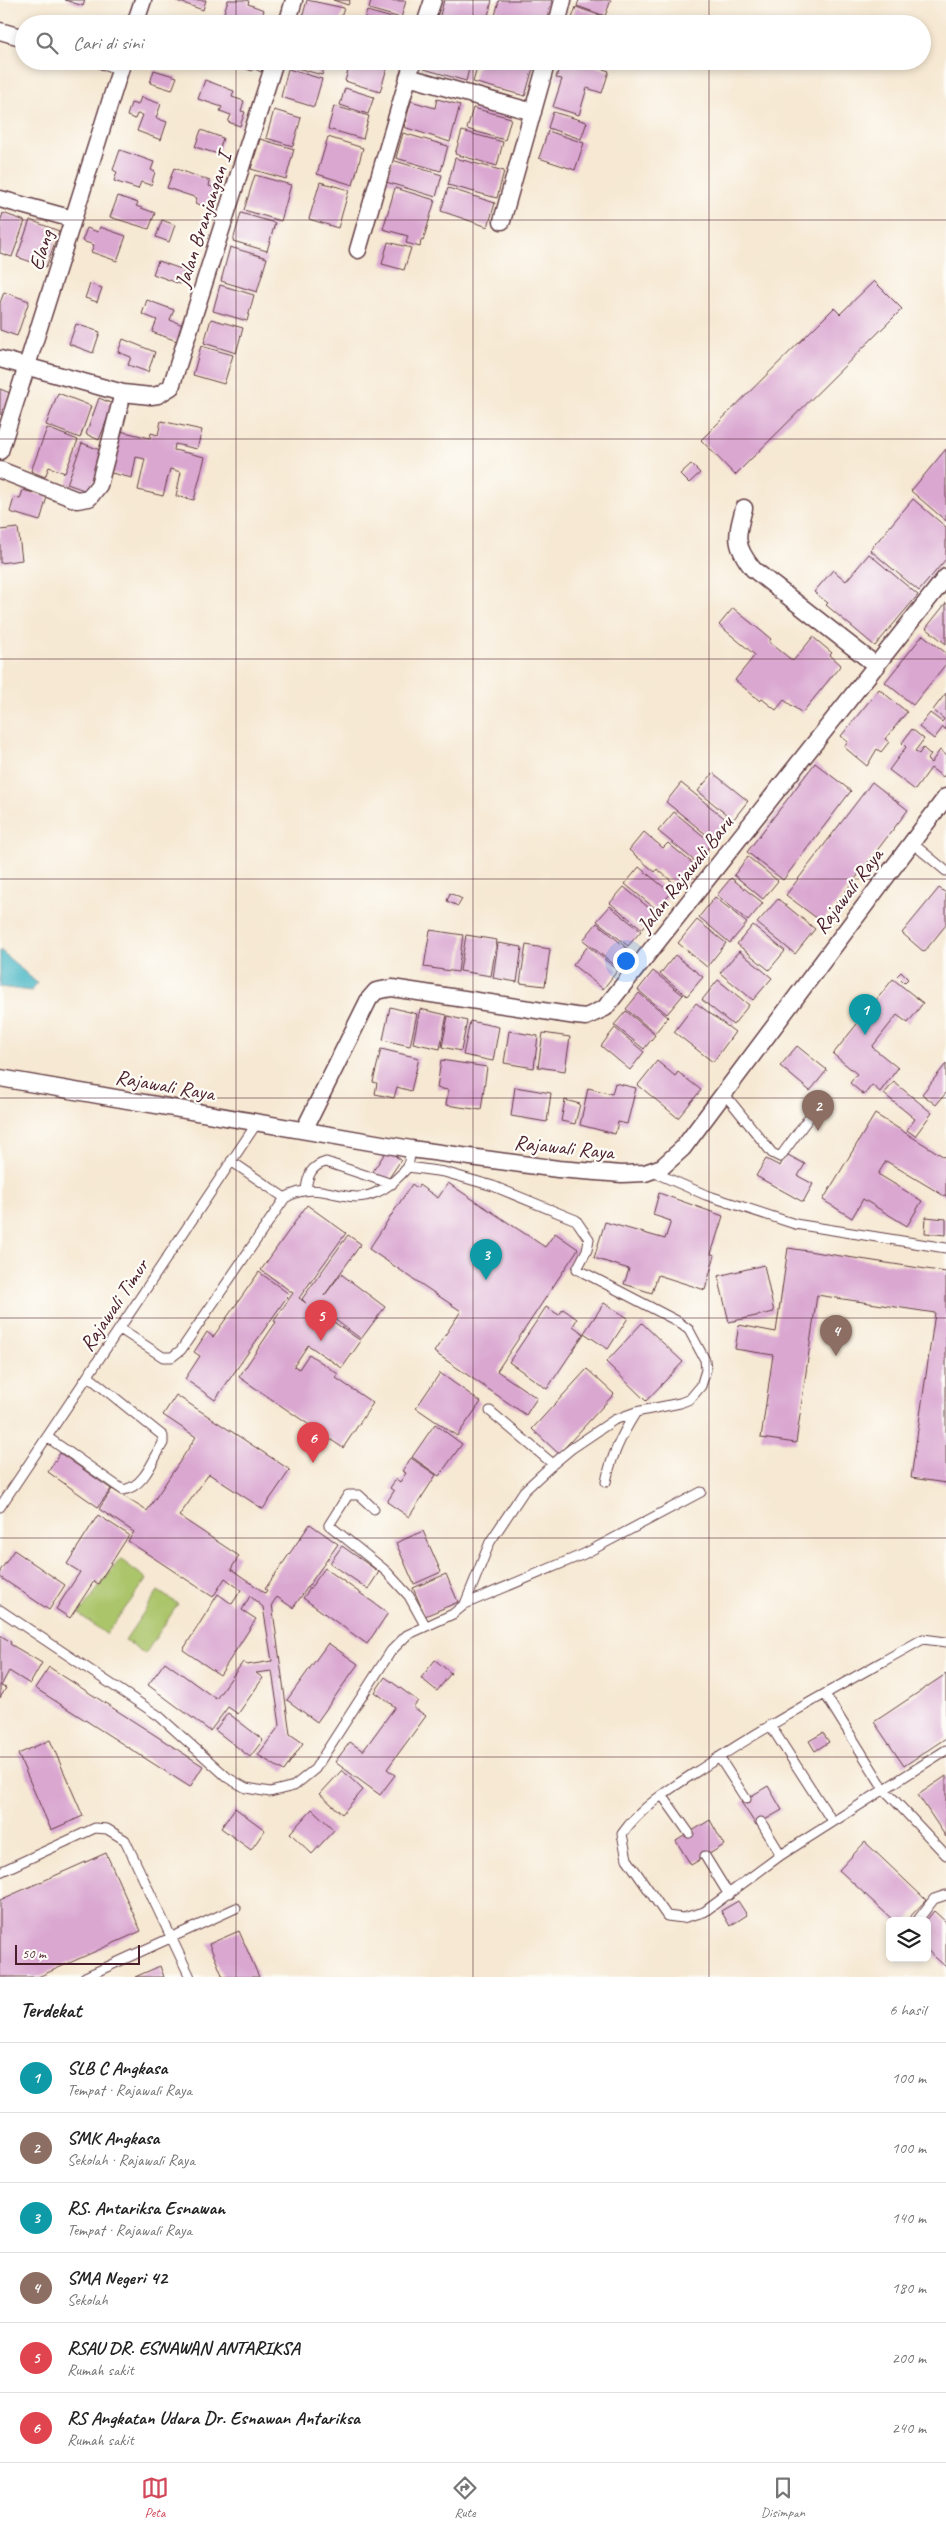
<!DOCTYPE html>
<html lang="id">
<head>
<meta charset="utf-8">
<style>
  :root { --surface:#fff; --page:#f2f2f2; --text:#222; --muted:#767676; --line:#e0e0e0; --accent:#d1495b }
  body { margin:0; font-family:Caveat,sans-serif; background:var(--page); color:var(--text) }
  .controls { position:absolute; right:15px; bottom:15px; display:grid; overflow:hidden; border-radius:8px; box-shadow:0 2px 8px #0003 }
  .controls button { width:45px; height:45px; display:grid; place-items:center; padding:0; border:0; border-bottom:1px solid var(--line); background:var(--surface); color:var(--text); font:25px sans-serif }
  .scale { position:absolute; left:15px; bottom:12px; width:125px; box-sizing:border-box; padding-left:5px; border:2px solid #4a1f2b; border-top:0; font-size:14px; line-height:18px; white-space:nowrap; color:#4a1f2b; -webkit-text-stroke:4px #fdfcf7; paint-order:stroke }
  .you { position:absolute; left:625px; top:960px; width:18px; height:18px; margin:-12px; border:4px solid #fff; border-radius:50%; background:#1a73e8; box-shadow:0 0 0 8px #1a73e833 }
  .badge { display:grid; place-items:center; width:32px; height:32px; border-radius:50%; background:var(--accent); color:#fff; font-size:16px; font-weight:700 }
  .pin { position:absolute; translate:-50% -41px; filter:drop-shadow(0 1px 2px #0008) }
  .pin::after { content:''; position:absolute; top:26px; width:18px; height:15px; background:inherit; clip-path:polygon(0 0,100% 0,50% 100%) }
  .list { margin:0; padding:0; list-style:none }
  h2 { display:flex; justify-content:space-between; align-items:center; height:65px; margin:0; padding:0 20px; font-size:21px }
  h2 small { font-size:16px; font-weight:400; color:var(--muted) }
  .list li { display:grid; grid-template-columns:32px 1fr auto; gap:15px; align-items:center; box-sizing:border-box; height:70px; padding:0 20px; border-top:1px solid var(--line) }
  .list b { display:block; font-size:19px; white-space:nowrap }
  .list p { margin:0; font-size:16px; white-space:nowrap; color:var(--muted) }
  .list em { font-size:16px; font-style:normal; color:var(--muted) }
  .icon { flex:none; width:28px; height:28px; fill:none; stroke:currentColor; stroke-width:2; stroke-linecap:round; stroke-linejoin:round }
  .map { position:relative; flex:none; width:946px; height:1977px; overflow:hidden }
  .search { position:absolute; background:var(--surface); box-shadow:0 2px 8px #0003; left:15px; right:15px; top:15px; height:55px; display:flex; align-items:center; gap:12px; box-sizing:border-box; padding:0 18px; border-radius:28px; color:var(--muted); font-size:19px }
  .sheet { height:485px; background:var(--surface) }
  nav { display:flex; justify-content:space-around; align-items:center; box-sizing:border-box; height:70px; border-top:1px solid var(--line); background:var(--surface); font-size:14px; color:var(--muted) }
  nav a { display:grid; justify-items:center; gap:2px }
  nav .on { color:var(--accent) }
  .map>svg:first-child { display:block }
  .green { fill:#abc56b; stroke:#7a724b }
  .water { fill:#4bb8c6; stroke:#4a6c78 }
  .building { fill:#daa7d1 }
  .lines { fill:none; stroke-linecap:round; stroke-linejoin:round }
  .service-casing { stroke:#643d44; stroke-width:11 }
  .minor-casing { stroke:#643d44; stroke-width:19 }
  .service { stroke:#fff; stroke-width:9 }
  .minor { stroke:#fff; stroke-width:16 }
  .grid { fill:none; stroke:#4a1f2b; stroke-width:1; stroke-opacity:0.55 }
  .labels { text-anchor:middle; dominant-baseline:central; stroke-width:4.5; stroke-linejoin:round; paint-order:stroke }
  .street-label { font-size:21px; fill:#4a1f2b; stroke:#fdfcf7 }
</style>
</head>
<body>
<div class="map">
<svg width="946" height="1977" viewBox="0 0 946 1977">
  <rect width="100%" height="100%" fill="#fdfcf7"/>
  <filter id="ink" filterUnits="userSpaceOnUse"><feTurbulence type="fractalNoise" baseFrequency=".02" numOctaves="2"/><feDisplacementMap in="SourceGraphic" scale="10" xChannelSelector="R" yChannelSelector="G"/><feConvolveMatrix kernelMatrix="1 2 1 2 8 2 1 2 1" color-interpolation-filters="sRGB"/></filter>
  <filter id="wash" filterUnits="userSpaceOnUse"><feTurbulence type="fractalNoise" baseFrequency=".0096" numOctaves="4" result="noise"/><feDisplacementMap in="SourceGraphic" scale="20" xChannelSelector="R" yChannelSelector="G"/><feGaussianBlur stdDeviation="1.12" result="paint"/><feColorMatrix in="noise" values="0 0 0 0 0 0 0 0 0 0 0 0 0 0 0 0 0 1.4 0 .05"/><feComposite in="paint" operator="in"/></filter>
  <g filter="url(#wash)">
    <rect width="100%" height="100%" fill="#f6e8d2"/>
    <path class="green" d="M120,1559L147,1579L106,1634L79,1614Z
      M158,1591L178,1604L145,1654L125,1640Z"/>
    <path class="water" d="M0,950L37,983L31,991L0,987Z"/>
    <g id="blocks">
      <path class="building" d="M65,0H85L83,6Z
        M174,0H206L203,10Z
        M228,0H245L249,1L248,4L264,10L260,24L242,20L241,24L221,22Z
        M307,0L344,8L339,24H309L301,22Z
        M333,0H350L348,5Z
        M371,0L406,1L401,18L369,9Z
        M444,0H492L486,24H457L439,19Z
        M499,0H552L545,24H493Z
        M579,0H611L605,16L577,6Z
        M576,7L602,16L599,24H570Z
        M367,11L403,21L402,24H363Z
        M224,61H265L261,72L253,68L252,71Z
        M291,61H326L322,75L290,66Z
        M351,61H364L387,68L380,92L345,81Z
        M374,61H391L390,66Z
        M426,61H471L466,81L424,69Z
        M479,61H535L525,96L473,82Z
        M561,61H580L609,71L602,93L587,88L579,115L553,107L562,79L556,78Z
        M288,69L322,79L314,107L281,97Z
        M154,70L177,77L172,90L150,83Z
        M205,80L234,91L232,97L244,101L241,111L245,112L240,126L228,122L231,115L220,111L222,107L198,99Z
        M345,88L374,97L368,114L340,105Z
        M141,97L161,104L156,118L167,122L161,140L137,131L143,115L137,114L135,119L127,116L131,103L138,105Z
        M437,99L460,105L450,142L404,127L411,101L435,108Z
        M334,106L369,116L363,139L328,129Z
        M473,108L511,118L505,140L467,129Z
        M274,110L301,118L293,146L266,138Z
        M553,112L587,122L581,139L548,128Z
        M201,130L223,138L218,154L195,147Z
        M462,131L503,142L497,166L455,154Z
        M548,131L584,143L575,170L539,158Z
        M403,133L448,146L441,171L396,158Z
        M328,137L363,148L353,185L317,174Z
        M260,139L294,149L286,179L251,169Z
        M120,150L154,162L151,170L155,172L151,185L141,182L138,189L114,181L117,172L113,170Z
        M455,158L504,171L497,198L448,185Z
        M392,160L442,175L436,197L386,182Z
        M174,168L210,181L209,186L217,189L210,208L195,203L197,198L167,188Z
        M255,175L291,185L281,221L244,210Z
        M320,182L349,190L338,228L309,219Z
        M395,188L435,200L423,241L421,240L420,247L406,243L408,236L383,229Z
        M448,188L495,203L488,227L441,211Z
        M118,196L138,203L136,206L155,213L149,229L110,217Z
        M3,213L25,221L12,257L0,253V222Z
        M241,213L275,223L267,251L233,241Z
        M30,220L59,231L46,267L17,257Z
        M162,220L175,225L169,242L156,237Z
        M100,227L126,236L117,261L91,252L94,245L82,241L87,228L98,232Z
        M388,242L411,248L404,270L382,264Z
        M230,247L267,258L257,292L221,281Z
        M158,261L184,270L180,284L153,274Z
        M874,281L902,309L735,475L701,440L834,308L840,314Z
        M90,284L102,288L97,302L85,298Z
        M220,285L254,295L247,321L213,311Z
        M4,292L29,301L17,336L0,330V303Z
        M147,300L174,310L170,320L183,325L177,341L152,332L157,320L142,314Z
        M211,319L243,328L236,353L204,343Z
        M76,324L100,332L93,353L69,344Z
        M123,339L155,352L148,372L128,365L131,357L118,352Z
        M201,346L233,355L224,384L193,375Z
        M0,389L10,393L3,415L0,414Z
        M58,393L91,406L80,438L46,425Z
        M99,398L113,404L99,440L86,434Z
        M161,421L202,430L197,449L175,444L174,450L205,457L194,500L176,496L181,472L170,469L163,496L138,490L145,459L136,457L132,478L107,472L120,431L150,438L151,433L158,435Z
        M47,428L78,440L65,473L49,467L45,477L31,471Z
        M82,443L105,452L90,492L67,484Z
        M946,449V521L911,491Z
        M691,464L700,473L689,483L680,474Z
        M23,490L47,497L40,521L10,512L14,498L20,499Z
        M913,499L946,527V559L919,591L870,550Z
        M18,528L22,560L0,563V530Z
        M869,554L918,595L875,646L826,605L828,603L814,592L833,570L846,581Z
        M946,603V644L926,628Z
        M733,608L771,639L769,642L793,661L813,637L832,653L830,655L841,665L802,713L784,700L776,710L762,699L760,701L735,680L755,655L719,625Z
        M923,635L946,653V664L913,705L885,682Z
        M879,689L907,712L885,739L889,742L881,752L877,749L867,766L844,747L848,742L841,736Z
        M946,693V730L943,727L934,739L919,727L930,713L942,722L944,719L933,710Z
        M912,729L924,739L915,751L919,754L923,748L931,755L927,760L931,763L940,750L946,755V773L943,777L931,768L915,790L889,770L906,747L902,743Z
        M815,763L851,791L783,880L747,852Z
        M713,773L748,801L733,820L698,791Z
        M872,782L908,810L822,922L786,895Z
        M681,783L728,821L713,840L666,802Z
        M674,812L712,843L696,862L658,831Z
        M644,832L663,848L668,843L697,867L680,888L657,869L655,872L629,850Z
        M748,857L778,881L763,899L734,875Z
        M639,867L671,893L657,910L625,884Z
        M731,878L763,903L748,921L717,895Z
        M624,887L655,913L642,929L610,903Z
        M939,888L946,893V925L924,952L902,933Z
        M450,893L462,899L458,906L447,901Z
        M715,897L747,923L730,943L699,917Z
        M778,899L815,929L795,954L757,923Z
        M610,906L641,931L628,946L597,921Z
        M697,920L726,943L707,967L678,943Z
        M597,923L629,950L616,966L583,940Z
        M753,925L785,951L769,970L737,944Z
        M430,930L463,935L458,972L424,967Z
        M466,935L497,940L491,976L460,971Z
        M498,943L522,947L517,982L493,978Z
        M526,945L550,949L545,986L520,983Z
        M588,946L618,970L603,989L573,965Z
        M739,951L772,978L753,1000L720,973Z
        M675,955L703,977L687,996L660,974Z
        M653,971L683,995L667,1014L638,990Z
        M901,972L908,979L904,983L897,976Z
        M893,979L923,1003L908,1023L897,1015L872,1047L898,1068L880,1092L872,1085L864,1095L850,1083L857,1074L833,1054Z
        M718,980L749,1005L733,1025L702,1000Z
        M639,993L668,1017L655,1033L626,1009Z
        M696,1003L735,1032L713,1062L674,1032Z
        M390,1007L417,1014L410,1046L383,1040Z
        M420,1009L447,1015L440,1049L413,1043Z
        M626,1011L655,1035L644,1049L614,1025Z
        M448,1016L467,1021L461,1051L442,1047Z
        M470,1021L499,1027L493,1061L463,1055Z
        M615,1028L644,1052L630,1070L601,1046Z
        M509,1031L538,1036L534,1068L504,1063Z
        M543,1033L570,1037L565,1071L538,1067Z
        M797,1046L827,1070L810,1091L780,1066Z
        M381,1049L419,1058L411,1091L397,1087L394,1098L375,1094L377,1083L373,1082Z
        M441,1060L487,1067L481,1110L446,1105L448,1090L437,1088Z
        M657,1061L675,1076L678,1072L701,1090L678,1118L638,1085Z
        M946,1064V1093L936,1105L922,1094Z
        M894,1082L932,1113L915,1136L907,1130L915,1119L884,1094Z
        M615,1083L636,1088L627,1124L618,1122L615,1134L580,1125L588,1088L612,1094Z
        M515,1087L551,1093L547,1122L511,1116Z
        M565,1100L580,1104L575,1124L561,1121Z
        M875,1114L946,1158V1197L886,1161L878,1174L922,1201L907,1226L863,1199L852,1218L823,1200Z
        M387,1150L401,1160L387,1181L373,1171Z
        M786,1154L805,1164L798,1176L813,1184L803,1202L756,1176L766,1159L780,1166Z
        M448,1183L545,1247L555,1233L578,1249L497,1371L537,1398L526,1415L434,1352L461,1311L369,1249L412,1184L417,1188L419,1185L438,1198Z
        M659,1193L723,1216L711,1254L715,1255L705,1290L658,1275L652,1293L624,1284L629,1269L594,1258L605,1222L665,1239L671,1221L653,1215Z
        M307,1205L346,1233L299,1298L306,1303L302,1299L348,1235L361,1244L324,1296L341,1274L385,1307L361,1339L317,1306L315,1309L361,1341L342,1368L308,1345L294,1366L299,1369L309,1354L338,1374L336,1378L373,1403L343,1448L239,1377L276,1322L274,1321L293,1293L261,1270Z
        M926,1217L946,1219V1235L925,1233Z
        M788,1248L946,1272V1483L911,1478L935,1313L817,1295L796,1443L761,1438L773,1355L735,1349L739,1325L776,1332Z
        M764,1265L774,1312L729,1322L718,1276Z
        M259,1272L289,1294L215,1400L185,1379L200,1356L194,1352L207,1332L213,1337Z
        M604,1303L628,1318L608,1349L584,1333Z
        M546,1307L559,1315L563,1309L577,1319L573,1326L584,1334L547,1389L509,1362Z
        M642,1323L683,1362L646,1401L606,1362Z
        M587,1369L614,1394L559,1454L532,1429Z
        M440,1373L481,1402L457,1436L416,1408Z
        M176,1395L290,1470L263,1509L209,1474L179,1516L239,1556L231,1569L265,1593L267,1590L265,1589L310,1524L338,1544L293,1608L277,1597L272,1604L290,1734L303,1743L284,1771L258,1755L280,1725L272,1671L256,1673L263,1678L238,1714L228,1707L210,1731L148,1685L165,1662L216,1699L243,1662L247,1665L272,1661L263,1607L250,1596L242,1610L256,1619L220,1675L183,1650L218,1594L232,1604L241,1590L225,1578L213,1597L128,1541L134,1532L99,1509L112,1489L147,1511L196,1437L163,1415Z
        M435,1424L462,1444L439,1476L412,1457Z
        M60,1453L111,1489L98,1507L48,1472Z
        M411,1458L436,1475L409,1517L387,1502L394,1491L390,1488L396,1479L400,1482L406,1473L402,1471Z
        M98,1515L129,1535L98,1584L94,1581L70,1618L56,1609L80,1572L67,1564Z
        M423,1531L441,1572L414,1584L396,1543Z
        M342,1546L379,1572L368,1589L330,1563Z
        M14,1550L65,1585L49,1610L0,1577V1571Z
        M325,1568L388,1613L367,1644L303,1598Z
        M446,1574L458,1602L425,1616L413,1588Z
        M0,1635L11,1642L10,1644L42,1663L30,1684L9,1671L1,1686L6,1688L0,1698Z
        M328,1643L358,1664L317,1722L287,1700Z
        M435,1660L451,1673L437,1691L421,1678Z
        M49,1667L203,1766L190,1787L35,1688Z
        M946,1674V1738L904,1766L874,1722Z
        M385,1677L418,1701L413,1707L426,1716L387,1769L395,1775L380,1795L335,1762L350,1742L363,1751L395,1707L375,1692Z
        M228,1713L263,1740L250,1757L215,1730Z
        M823,1733L829,1742L815,1751L809,1741Z
        M50,1740L83,1816L51,1830L18,1754Z
        M342,1770L363,1790L342,1814L320,1794Z
        M946,1776V1837L918,1795Z
        M768,1786L782,1810L756,1825L741,1802Z
        M235,1808L265,1830L251,1850L221,1828Z
        M312,1809L334,1830L312,1854L290,1833Z
        M710,1820L724,1845L691,1865L676,1841Z
        M865,1842L926,1900L906,1921H894L839,1870Z
        M106,1853L141,1931L38,1977H0V1900Z
        M738,1901L747,1915L730,1926L721,1911Z
        M934,1911L946,1922V1967L927,1950L926,1921Z
        M239,1931L259,1977H223L209,1944Z
        M160,1966L164,1977H135Z"/>
    </g>
  </g>
  <g filter="url(#ink)">
    <use href="#blocks" fill-opacity="0" stroke="#643d44" stroke-width="1"/>
    <g class="lines">
      <g class="service-casing">
        <path id="service" d="M911,842L946,871
          M723,1092L772,1153L780,1157L824,1097
          M231,1161L285,1198
          M653,1172L706,1195L795,1224L946,1248
          M306,1189C308,1175 311,1166 326,1162L392,1184
          M120,1329L163,1357H172L181,1350L285,1198C321,1177 343,1207 375,1193C388,1188 398,1178 408,1167
          M490,1411L553,1464
          M47,1437L123,1490C144,1487 153,1460 163,1443V1436L88,1376
          M606,1482C611,1456 622,1434 636,1412
          M0,1507L257,1123
          M374,1509L359,1495H348L329,1525L386,1571L409,1596L425,1625
          M465,1604L584,1554L701,1492
          M0,1610L159,1716L228,1778L246,1788L270,1792L294,1786L315,1769L391,1651L407,1635L453,1614L465,1604L490,1542L524,1491L553,1464L571,1449L614,1420L636,1412L680,1403L690,1399L701,1386L706,1370L705,1360L689,1330L677,1321L577,1269L587,1250L589,1239L576,1220L566,1216L493,1186L444,1172L408,1167L411,1149
          M946,1642L923,1639C850,1680 777,1719 707,1765C676,1785 643,1804 622,1834L627,1859L667,1916L683,1918L704,1912L781,1855L946,1750
          M825,1694L884,1789L946,1855
          M770,1725L832,1821
          M719,1757L746,1799
          M662,1795L689,1833
          M761,1822L781,1855
          M705,1856L729,1895
          M0,1872L95,1828L107,1829L125,1840L190,1977
          M917,1921L934,1899L946,1895
          M85,1977L236,1908"/>
      </g>
      <g class="minor-casing">
        <path id="minor" d="M135,24L143,0
          M287,24L294,0
          M425,24L433,0
          M557,24L563,0
          M0,31L24,38
          M104,61L121,66
          M408,77L533,112
          M0,199L73,219
          M502,221L547,61
          M358,250L413,61
          M0,359L123,393L151,396L158,395L171,387L275,61
          M0,451L123,61
          M0,470L77,500L89,498L99,485L123,393
          M744,508C736,537 734,545 753,569L877,666
          M0,1078L411,1149L558,1169L622,1174L645,1173L662,1167L683,1148L946,797
          M304,1130L369,999L376,991L392,988L576,1016L586,1017L605,1008L946,577"/>
      </g>
      <use href="#service" class="service"/>
      <use href="#minor" class="minor"/>
    </g>
  </g>
  <path class="grid" d="M236,0V24M473,0V24M709,0V24M236,61V1977M473,61V1977M709,61V1977M0,220H946M0,439H946M0,659H946M0,879H946M0,1098H946M0,1318H946M0,1538H946M0,1757H946"/>
  <g class="labels">
    <g class="street-label">
      <text transform="translate(203 220) rotate(-72)">Jalan Branjangan I</text>
      <text transform="translate(41 250) rotate(-73)">Elang</text>
      <text transform="translate(685 874) rotate(-52)">Jalan Rajawali Baru</text>
      <text transform="translate(848 891) rotate(-53)">Rajawali Raya</text>
      <text transform="translate(165 1085) rotate(10)">Rajawali Raya</text>
      <text transform="translate(564 1147) rotate(6)">Rajawali Raya</text>
      <text transform="translate(114 1305) rotate(-56)">Rajawali Timur</text>
    </g>
  </g>
</svg>
<div class="controls">
<button><svg class="icon" aria-label="layers" viewBox="0 0 24 24"><path d="M12 4l9 5-9 5-9-5zM3 14l9 5 9-5"/></svg></button>
</div>
<div class="scale">50 m</div>
<div class="you"></div>
<div class="pin badge" style="left:865px;top:1035px;background:#0f9aa8">1</div>
<div class="pin badge" style="left:818px;top:1131px;background:#8d6e63">2</div>
<div class="pin badge" style="left:486px;top:1280px;background:#0f9aa8">3</div>
<div class="pin badge" style="left:836px;top:1356px;background:#8d6e63">4</div>
<div class="pin badge" style="left:321px;top:1341px;background:#e0444e">5</div>
<div class="pin badge" style="left:313px;top:1463px;background:#e0444e">6</div>
<div class="search"><svg class="icon" aria-label="search" viewBox="0 0 24 24"><circle cx="10" cy="10" r="6"/><path d="M15 15l6 6"/></svg>Cari di sini</div>
</div>
<section class="sheet">
<h2>Terdekat<small>6 hasil</small></h2>
<ul class="list">
<li><span class="badge" style="background:#0f9aa8">1</span><div><b>SLB C Angkasa</b><p>Tempat · Rajawali Raya</p></div><em>100 m</em></li>
<li><span class="badge" style="background:#8d6e63">2</span><div><b>SMK Angkasa</b><p>Sekolah · Rajawali Raya</p></div><em>100 m</em></li>
<li><span class="badge" style="background:#0f9aa8">3</span><div><b>RS. Antariksa Esnawan</b><p>Tempat · Rajawali Raya</p></div><em>140 m</em></li>
<li><span class="badge" style="background:#8d6e63">4</span><div><b>SMA Negeri 42</b><p>Sekolah</p></div><em>180 m</em></li>
<li><span class="badge" style="background:#e0444e">5</span><div><b>RSAU DR. ESNAWAN ANTARIKSA</b><p>Rumah sakit</p></div><em>200 m</em></li>
<li><span class="badge" style="background:#e0444e">6</span><div><b>RS Angkatan Udara Dr. Esnawan Antariksa</b><p>Rumah sakit</p></div><em>240 m</em></li>
</ul>
</section>
<nav>
<a class="on"><svg class="icon" aria-label="map" viewBox="0 0 24 24"><path d="M3 6l6-2 6 2 6-2v14l-6 2-6-2-6 2zM9 4v14M15 6v14"/></svg>Peta</a>
<a><svg class="icon" aria-label="directions" viewBox="0 0 24 24"><path d="M12 3l9 9-9 9-9-9zM9 14v-3h6M13 9l2 2-2 2"/></svg>Rute</a>
<a><svg class="icon" aria-label="saved" viewBox="0 0 24 24"><path d="M7 4h10v16l-5-4-5 4z"/></svg>Disimpan</a>
</nav>
</body>
</html>
